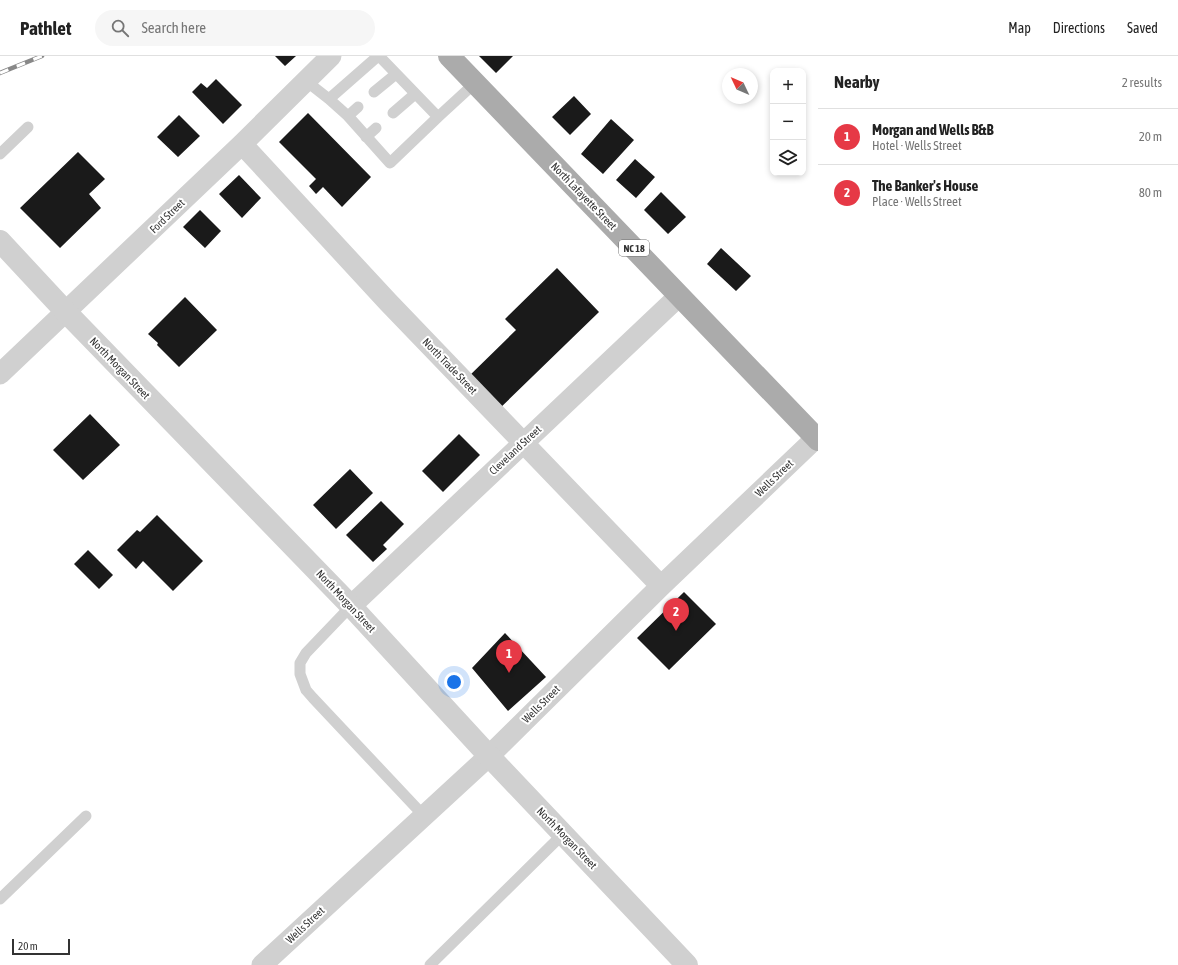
<!DOCTYPE html>
<html lang="en">
<head>
<meta charset="utf-8">
<style>
  :root { --surface:#fff; --page:#f6f6f6; --text:#222; --muted:#767676; --line:#e0e0e0; --accent:#e63946 }
  body { margin:0; font-family:"Asap Condensed",sans-serif; background:var(--page); color:var(--text) }
  .controls { position:absolute; right:12px; top:12px; display:grid; overflow:hidden; border-radius:8px; box-shadow:0 2px 6px #0003 }
  .controls button { width:36px; height:36px; display:grid; place-items:center; padding:0; border:0; border-bottom:1px solid var(--line); background:var(--surface); color:var(--text); font:20px sans-serif }
  .compass { position:absolute; left:722px; top:12px; width:36px; height:36px; border-radius:50%; background:var(--surface); box-shadow:0 2px 6px #0003; rotate:314deg }
  .scale { position:absolute; left:12px; bottom:10px; width:58px; box-sizing:border-box; padding-left:4px; border:2px solid #333; border-top:0; font-size:11px; line-height:14px; white-space:nowrap; color:#333; -webkit-text-stroke:3px #fff; paint-order:stroke }
  .you { position:absolute; left:454px; top:626px; width:14px; height:14px; margin:-10px; border:3px solid #fff; border-radius:50%; background:#1a73e8; box-shadow:0 0 0 6px #1a73e833 }
  .badge { display:grid; place-items:center; width:26px; height:26px; border-radius:50%; background:var(--accent); color:#fff; font-size:13px; font-weight:700 }
  .pin { position:absolute; translate:-50% -33px; filter:drop-shadow(0 1px 2px #0008) }
  .pin::after { content:''; position:absolute; top:21px; width:14px; height:12px; background:inherit; clip-path:polygon(0 0,100% 0,50% 100%) }
  .list { margin:0; padding:0; list-style:none }
  h2 { display:flex; justify-content:space-between; align-items:center; height:52px; margin:0; padding:0 16px; font-size:17px }
  h2 small { font-size:13px; font-weight:400; color:var(--muted) }
  .list li { display:grid; grid-template-columns:26px 1fr auto; gap:12px; align-items:center; box-sizing:border-box; height:56px; padding:0 16px; border-top:1px solid var(--line) }
  .list b { display:block; font-size:15px; white-space:nowrap }
  .list p { margin:0; font-size:13px; white-space:nowrap; color:var(--muted) }
  .list em { font-size:13px; font-style:normal; color:var(--muted) }
  .icon { flex:none; width:22px; height:22px; fill:none; stroke:currentColor; stroke-width:2; stroke-linecap:round; stroke-linejoin:round }
  .map { position:relative; flex:none; width:818px; height:909px; overflow:hidden }
  header { display:flex; align-items:center; gap:24px; box-sizing:border-box; height:56px; padding:0 20px; background:var(--surface); border-bottom:1px solid var(--line) }
  header strong { font-size:19px }
  nav { display:flex; gap:22px; margin-inline-start:auto; font-size:14px }
  .search { width:280px; height:36px; background:var(--page); display:flex; align-items:center; gap:10px; box-sizing:border-box; padding:0 14px; border-radius:22px; color:var(--muted); font-size:15px }
  main { display:flex }
  aside { flex:1; background:var(--surface) }
  .map>svg:first-child { display:block }
  .building { fill:#1a1a1a }
  .lines { fill:none; stroke-linecap:round; stroke-linejoin:round }
  .service { stroke:#d0d0d0; stroke-width:11 }
  .minor { stroke:#d0d0d0; stroke-width:21 }
  .tertiary { stroke:#d0d0d0; stroke-width:22 }
  .primary { stroke:#ababab; stroke-width:22 }
  .rail-casing { stroke:#888; stroke-width:4.5 }
  .rail { stroke:#fff; stroke-width:3; stroke-dasharray:9; stroke-linecap:butt }
  .labels { text-anchor:middle; dominant-baseline:central; stroke-width:4; stroke-linejoin:round; paint-order:stroke }
  .shield { fill:#fff; stroke:#707070; stroke-width:1 }
  .shield-label { font-size:10px; font-weight:bold; fill:#333 }
  .street-label { font-size:11px; fill:#333; stroke:#fff }
</style>
</head>
<body>
<header>
<strong>Pathlet</strong>
<div class="search"><svg class="icon" aria-label="search" viewBox="0 0 24 24"><circle cx="10" cy="10" r="6"/><path d="M15 15l6 6"/></svg>Search here</div>
<nav><a>Map</a><a>Directions</a><a>Saved</a></nav>
</header>
<main>
<div class="map">
<svg width="818" height="909" viewBox="0 0 818 909">
  <rect width="100%" height="100%" fill="#fff"/>
  <path class="building" d="M275,0H296L285,10Z
    M479,0H513L496,17Z
    M216,23L242,49L223,68L192,36L201,27L207,32Z
    M574,40L591,58L570,79L552,61Z
    M308,57L371,121L342,151L323,131L316,138L309,130L316,123L279,86Z
    M179,59L200,80L178,101L157,81Z
    M611,63L634,84L603,118L581,98Z
    M78,96L105,123L89,138L101,152L60,192L20,152Z
    M635,103L655,121L636,142L616,124Z
    M239,119L261,142L242,162L219,138Z
    M661,136L686,161L668,178L644,154Z
    M200,154L221,175L205,192L183,171Z
    M721,192L751,220L736,235L707,208Z
    M557,212L599,256L497,355L466,323L516,274L505,263Z
    M185,241L217,274L179,311L157,289L158,287L148,278Z
    M90,358L120,389L83,424L53,394Z
    M459,378L480,399L443,436L422,415Z
    M350,413L373,437L336,473L313,449Z
    M381,445L404,468L383,489L387,493L373,506L346,479Z
    M157,459L203,505L173,535L143,505L136,513L117,494L137,474L140,476Z
    M88,494L113,519L99,533L74,508Z
    M684,536L716,568L669,614L637,582Z
    M505,577L546,621L508,655L472,612Z"/>
  <g class="lines">
    <path class="service" d="M378,0L329,43L348,60L390,107L438,61
      M379,0L438,61L475,27
      M306,25L329,43
      M374,36L396,18
      M393,57L415,38
      M348,60L358,51
      M366,81L376,72
      M0,98L28,71
      M351,550L306,597L300,607V618L306,634L313,642L424,760
      M0,843L86,760
      M430,909L563,778"/>
    <path class="minor" d="M242,88L388,246L661,530
      M0,318L242,88L331,0
      M351,550L679,240
      M262,909L489,700L661,530L816,382"/>
    <path class="tertiary" d="M0,185L66,256L351,550L489,700L687,909"/>
    <path class="primary" d="M449,0L818,384"/>
    <g class="rail-casing">
      <path id="rail" d="M0,17L42,0"/>
    </g>
    <use href="#rail" class="rail"/>
  </g>
  <g class="labels">
    <rect class="shield" x="619" y="184" width="30" height="16" rx="3"/>
    <g class="shield-label">
      <text x="634" y="192">NC 18</text>
    </g>
    <g class="street-label">
      <text transform="translate(584 140) rotate(46)">North Lafayette Street</text>
      <text transform="translate(167 160) rotate(-44)">Ford Street</text>
      <text transform="translate(450 310) rotate(46)">North Trade Street</text>
      <text transform="translate(120 312) rotate(46)">North Morgan Street</text>
      <text transform="translate(515 394) rotate(-43)">Cleveland Street</text>
      <text transform="translate(774 422) rotate(-44)">Wells Street</text>
      <text transform="translate(346 545) rotate(47)">North Morgan Street</text>
      <text transform="translate(541 648) rotate(-45)">Wells Street</text>
      <text transform="translate(567 782) rotate(46)">North Morgan Street</text>
      <text transform="translate(305 869) rotate(-43)">Wells Street</text>
    </g>
  </g>
</svg>
<div class="controls">
<button>+</button>
<button>−</button>
<button><svg class="icon" aria-label="layers" viewBox="0 0 24 24"><path d="M12 4l9 5-9 5-9-5zM3 14l9 5 9-5"/></svg></button>
</div>
<svg class="compass" viewBox="-18 -18 36 36"><path d="M0-13l5 13h-10z" fill="#e53935"/><path d="M0 13l5-13h-10z" fill="#767676"/></svg>
<div class="scale">20 m</div>
<div class="you"></div>
<div class="pin badge" style="left:509px;top:617px">1</div>
<div class="pin badge" style="left:676px;top:575px">2</div>
</div>
<aside>
<h2>Nearby<small>2 results</small></h2>
<ul class="list">
<li><span class="badge">1</span><div><b>Morgan and Wells B&amp;B</b><p>Hotel · Wells Street</p></div><em>20 m</em></li>
<li><span class="badge">2</span><div><b>The Banker's House</b><p>Place · Wells Street</p></div><em>80 m</em></li>
</ul>
</aside>
</main>
</body>
</html>
